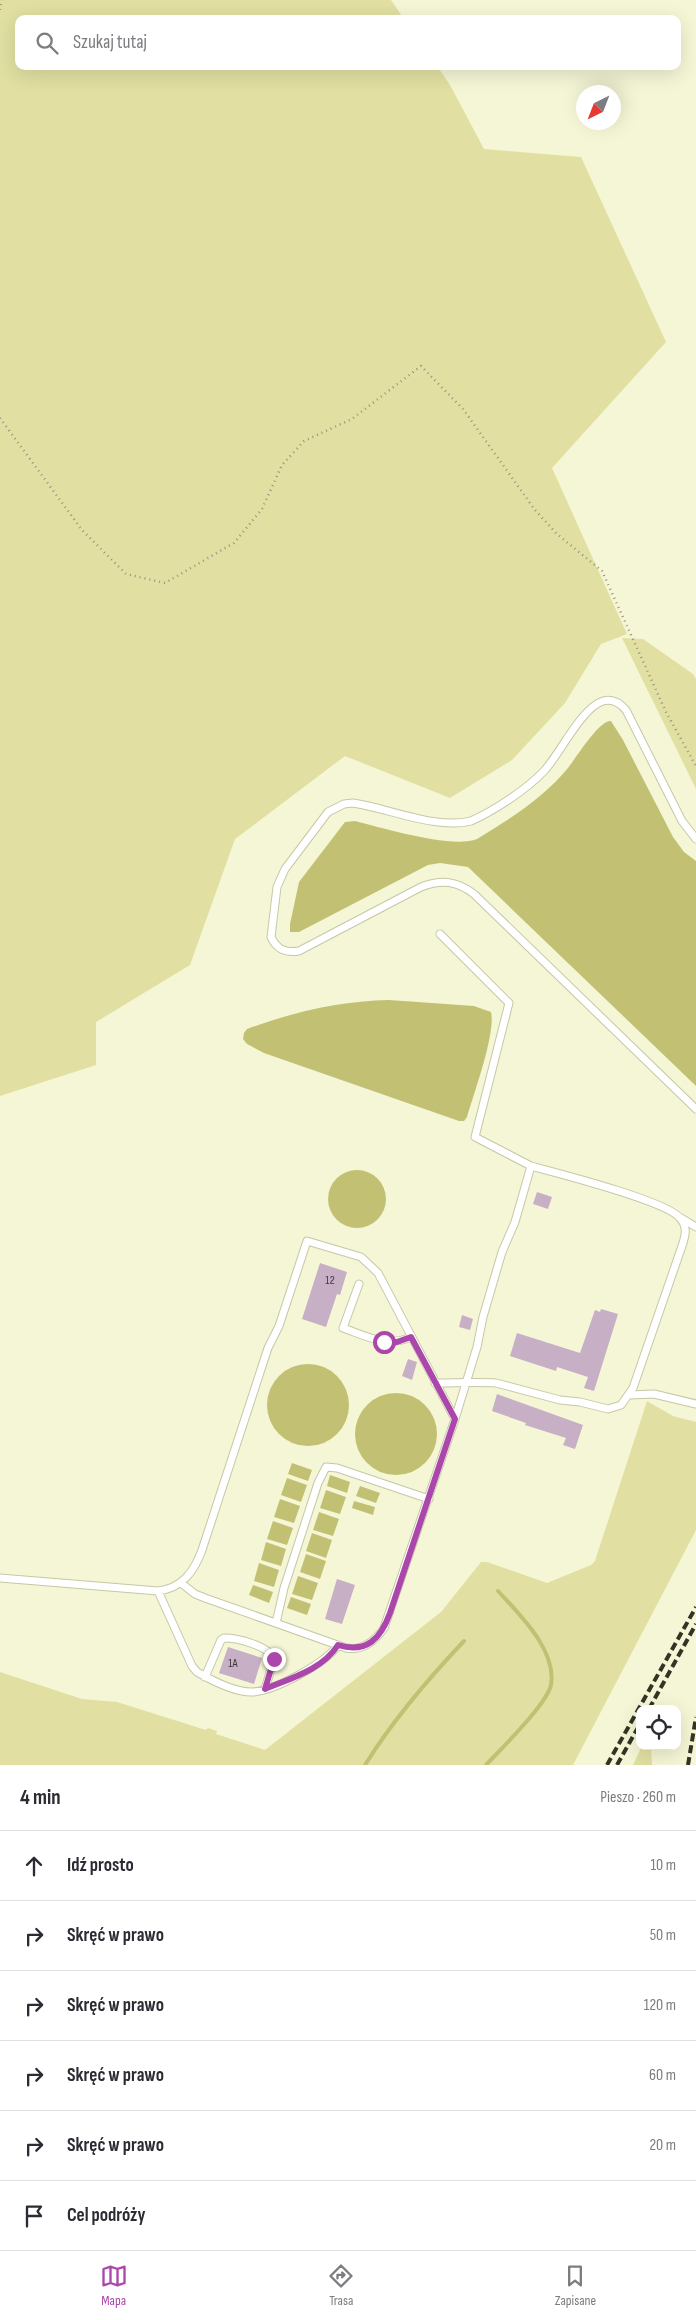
<!DOCTYPE html>
<html lang="pl">
<head>
<meta charset="utf-8">
<style>
  :root { --surface:#fff; --page:#f7f7f7; --text:#2b2b33; --muted:#7c7c81; --line:#e1e1e2; --accent:#ab46ab }
  body { margin:0; font-family:"Sofia Sans Condensed",sans-serif; background:var(--page); color:var(--text) }
  .controls { position:absolute; right:15px; bottom:15px; display:grid; overflow:hidden; border-radius:10px; box-shadow:0 5px 20px #0002 }
  .controls button { width:45px; height:45px; display:grid; place-items:center; padding:0; border:0; border-bottom:1px solid var(--line); background:var(--surface); color:var(--text); font:25px sans-serif }
  .compass { position:absolute; left:576px; top:85px; width:45px; height:45px; border-radius:50%; background:var(--surface); box-shadow:0 5px 20px #0002; rotate:222deg }
  .stop { position:absolute; width:15px; height:15px; margin:-11px; border:4px solid #ab46ab; border-radius:50%; background:#fff }
  .stop.end { background:#ab46ab; border-color:#fff; box-shadow:0 1px 5px #0008 }
  .list { margin:0; padding:0; list-style:none }
  h2 { display:flex; justify-content:space-between; align-items:center; height:65px; margin:0; padding:0 20px; font-size:21px }
  h2 small { font-size:16px; font-weight:400; color:var(--muted) }
  .list li { display:grid; grid-template-columns:32px 1fr auto; gap:15px; align-items:center; box-sizing:border-box; height:70px; padding:0 20px; border-top:1px solid var(--line) }
  .list b { display:block; font-size:19px; white-space:nowrap }
  .list em { font-size:16px; font-style:normal; color:var(--muted) }
  .icon { flex:none; width:28px; height:28px; fill:none; stroke:currentColor; stroke-width:2; stroke-linecap:round; stroke-linejoin:round }
  .map { position:relative; flex:none; width:696px; height:1765px; overflow:hidden }
  .search { position:absolute; background:var(--surface); box-shadow:0 5px 20px #0002; left:15px; right:15px; top:15px; height:55px; display:flex; align-items:center; gap:12px; box-sizing:border-box; padding:0 18px; border-radius:10px; color:var(--muted); font-size:19px }
  .sheet { height:485px; background:var(--surface) }
  nav { display:flex; justify-content:space-around; align-items:center; box-sizing:border-box; height:70px; border-top:1px solid var(--line); background:var(--surface); font-size:14px; color:var(--muted) }
  nav a { display:grid; justify-items:center; gap:2px }
  nav .on { color:var(--accent) }
  .map>svg:first-child { display:block }
  .green { fill:#e1e0a2 }
  .water { fill:#c2c173 }
  .lines { fill:none; stroke-linecap:round; stroke-linejoin:round }
  .stream { stroke:#c2c173; stroke-width:4 }
  .building { fill:#c7afc6 }
  .lane-casing { stroke:#c7c7a8; stroke-width:9 }
  .path { stroke:#94957e; stroke-width:2.5; stroke-dasharray:1 4; stroke-linecap:butt }
  .lane { stroke:#fff; stroke-width:7 }
  .rail { stroke:#333326; stroke-width:4; stroke-dasharray:8 4; stroke-linecap:butt }
  .route { stroke:#ab46ab; stroke-width:6 }
  .labels { text-anchor:middle; dominant-baseline:central; stroke-width:4; stroke-linejoin:round; paint-order:stroke }
  .number-label { font-size:12px; fill:#3e3836 }
</style>
</head>
<body>
<div class="map">
<svg width="696" height="1765" viewBox="0 0 696 1765">
  <rect width="100%" height="100%" fill="#f5f6d5"/>
  <path class="green" d="M0,0H391L404,19H19V66H437L450,85L484,149L581,157L666,342L552,468L627,634L601,644L565,703L512,760L450,798L345,756L235,839L190,965L96,1022V1065L0,1096Z
    M622,638L643,639L693,674L696,679V789Z
    M647,1401L673,1416L696,1422V1530L573,1765H0V1672L82,1699L117,1702L206,1730L208,1728L217,1731L216,1734L265,1750L441,1612L481,1562H487L547,1583L591,1565L595,1561Z
    M642,1746H651L652,1765H633Z"/>
  <path class="water" d="M611,721L623,740L673,837L684,852L696,861V1086L468,867L440,863L428,865L299,932H290V924L299,882L345,822L355,821C383,828 452,849 477,839C510,819 543,798 568,768C576,758 599,720 611,721Z
    M389,1000L474,1006L491,1012C496,1033 474,1093 467,1117L464,1121H459L264,1053L247,1044L243,1039L244,1033L247,1029C293,1012 340,1001 389,1000Z
    M328 1199a29 29 0 1 1 58 0a29 29 0 1 1-58 0Z
    M267 1405a41 41 0 1 1 82 0a41 41 0 1 1-82 0Z
    M355 1434a41 41 0 1 1 82 0a41 41 0 1 1-82 0Z
    M292,1463L312,1470L308,1481L288,1474Z
    M330,1475L350,1482L347,1493L327,1486Z
    M287,1478L307,1485L301,1502L281,1495Z
    M360,1486L380,1493L376,1503L356,1496Z
    M326,1490L346,1497L340,1514L320,1508Z
    M280,1499L300,1506L294,1523L274,1517Z
    M354,1501L375,1507L373,1515L352,1508Z
    M319,1512L339,1519L333,1536L313,1530Z
    M273,1521L293,1528L287,1545L267,1539Z
    M312,1533L332,1540L326,1558L306,1551Z
    M266,1542L286,1549L281,1566L261,1560Z
    M306,1554L326,1561L320,1579L300,1572Z
    M259,1563L279,1570L274,1587L254,1581Z
    M298,1576L318,1583L312,1600L292,1594Z
    M253,1585L273,1592L269,1603L249,1595Z
    M291,1597L311,1604L307,1615L287,1608Z"/>
  <g class="lines">
    <path class="stream" d="M365,1765C393,1720 428,1679 464,1641
      M486,1765C501,1749 547,1704 551,1685C557,1650 519,1614 498,1591"/>
  </g>
  <path class="building" d="M537,1192L552,1197L548,1209L533,1204Z
    M320,1263L347,1272L340,1295L337,1294L326,1327L302,1319Z
    M601,1309L618,1314L594,1391L584,1388L588,1377L557,1367L556,1371L510,1356L517,1333L580,1353L595,1310L600,1312Z
    M462,1315L473,1319L470,1330L459,1327Z
    M408,1359L417,1362L412,1380L402,1376Z
    M497,1394L583,1425L575,1449L563,1445L566,1438L525,1425L526,1423L492,1411Z
    M337,1579L355,1585L342,1624L325,1619Z
    M228,1647L262,1658L254,1684L219,1673Z"/>
  <g class="lines">
    <g class="lane-casing">
      <path id="lane" d="M696,839L682,821L626,710C620,703 613,698 603,701C581,708 560,754 544,771C527,789 494,811 471,821C437,830 388,808 353,803L344,804L328,812L285,869L277,887L271,937C277,950 286,953 299,951L421,887C442,879 457,881 474,894L696,1109
        M440,934L509,1003L475,1137L531,1166
        M681,1218L696,1227
        M359,1284L343,1328C366,1336 387,1348 411,1337
        M435,1383C456,1383 476,1382 496,1383L560,1400L580,1402L608,1409L621,1405L633,1388L683,1243C686,1234 687,1226 680,1218C667,1201 557,1173 531,1166L515,1222L502,1252L483,1317L477,1347L455,1419
        M629,1395L654,1394L696,1404
        M0,1578L158,1591C182,1588 194,1572 202,1550L268,1348L279,1326L307,1241L361,1257L378,1273L455,1419L384,1628C375,1641 362,1651 346,1648L205,1598L195,1594L181,1583
        M158,1591L192,1666L197,1672C211,1680 234,1692 251,1692C273,1692 326,1663 338,1645
        M276,1623L284,1588L318,1483L326,1467L337,1468L429,1499
        M205,1677L221,1640L224,1638C238,1638 269,1646 274,1659L265,1689"/>
    </g>
    <path class="path" d="M0,10L1,0
      M0,418L82,530L126,574L165,583L234,543L262,509L282,465L304,441L352,419L421,366L463,409L535,510L557,534L602,571L666,712L696,766"/>
    <use href="#lane" class="lane"/>
    <path class="rail" d="M649,1709L696,1624
      M607,1765L696,1607
      M617,1765L640,1724
      M688,1765L696,1717"/>
  </g>
  <g class="lines">
    <path class="route" d="M274,1659L265,1689C291,1678 322,1670 338,1645C367,1654 381,1638 390,1613L455,1419L411,1337L397,1342H384"/>
  </g>
  <g class="labels">
    <g class="number-label">
      <text x="330" y="1280">12</text>
      <text x="233" y="1663">1A</text>
    </g>
  </g>
</svg>
<div class="controls">
<button><svg class="icon" aria-label="locate" viewBox="0 0 24 24"><circle cx="12" cy="12" r="6"/><path d="M12 2v4M12 18v4M2 12h4M18 12h4"/></svg></button>
</div>
<svg class="compass" viewBox="-18 -18 36 36"><path d="M0-13l5 13h-10z" fill="#e53935"/><path d="M0 13l5-13h-10z" fill="#7c7c81"/></svg>
<div class="stop" style="left:384px;top:1342px"></div>
<div class="stop end" style="left:274px;top:1659px"></div>
<div class="search"><svg class="icon" aria-label="search" viewBox="0 0 24 24"><circle cx="10" cy="10" r="6"/><path d="M15 15l6 6"/></svg>Szukaj tutaj</div>
</div>
<section class="sheet">
<h2>4 min<small>Pieszo · 260 m</small></h2>
<ul class="list">
<li><svg class="icon" aria-label="ahead" viewBox="0 0 24 24"><path d="M12 20V5M6 11l6-6 6 6"/></svg><div><b>Idź prosto</b></div><em>10 m</em></li>
<li><svg class="icon" aria-label="right" viewBox="0 0 24 24"><path d="M7 20v-9h11M14 6l5 5-5 5"/></svg><div><b>Skręć w prawo</b></div><em>50 m</em></li>
<li><svg class="icon" aria-label="right" viewBox="0 0 24 24"><path d="M7 20v-9h11M14 6l5 5-5 5"/></svg><div><b>Skręć w prawo</b></div><em>120 m</em></li>
<li><svg class="icon" aria-label="right" viewBox="0 0 24 24"><path d="M7 20v-9h11M14 6l5 5-5 5"/></svg><div><b>Skręć w prawo</b></div><em>60 m</em></li>
<li><svg class="icon" aria-label="right" viewBox="0 0 24 24"><path d="M7 20v-9h11M14 6l5 5-5 5"/></svg><div><b>Skręć w prawo</b></div><em>20 m</em></li>
<li><svg class="icon" aria-label="arrive" viewBox="0 0 24 24"><path d="M6 21V4h12l-3 4 3 4H6"/></svg><div><b>Cel podróży</b></div></li>
</ul>
</section>
<nav>
<a class="on"><svg class="icon" aria-label="map" viewBox="0 0 24 24"><path d="M3 6l6-2 6 2 6-2v14l-6 2-6-2-6 2zM9 4v14M15 6v14"/></svg>Mapa</a>
<a><svg class="icon" aria-label="directions" viewBox="0 0 24 24"><path d="M12 3l9 9-9 9-9-9zM9 14v-3h6M13 9l2 2-2 2"/></svg>Trasa</a>
<a><svg class="icon" aria-label="saved" viewBox="0 0 24 24"><path d="M7 4h10v16l-5-4-5 4z"/></svg>Zapisane</a>
</nav>
</body>
</html>
